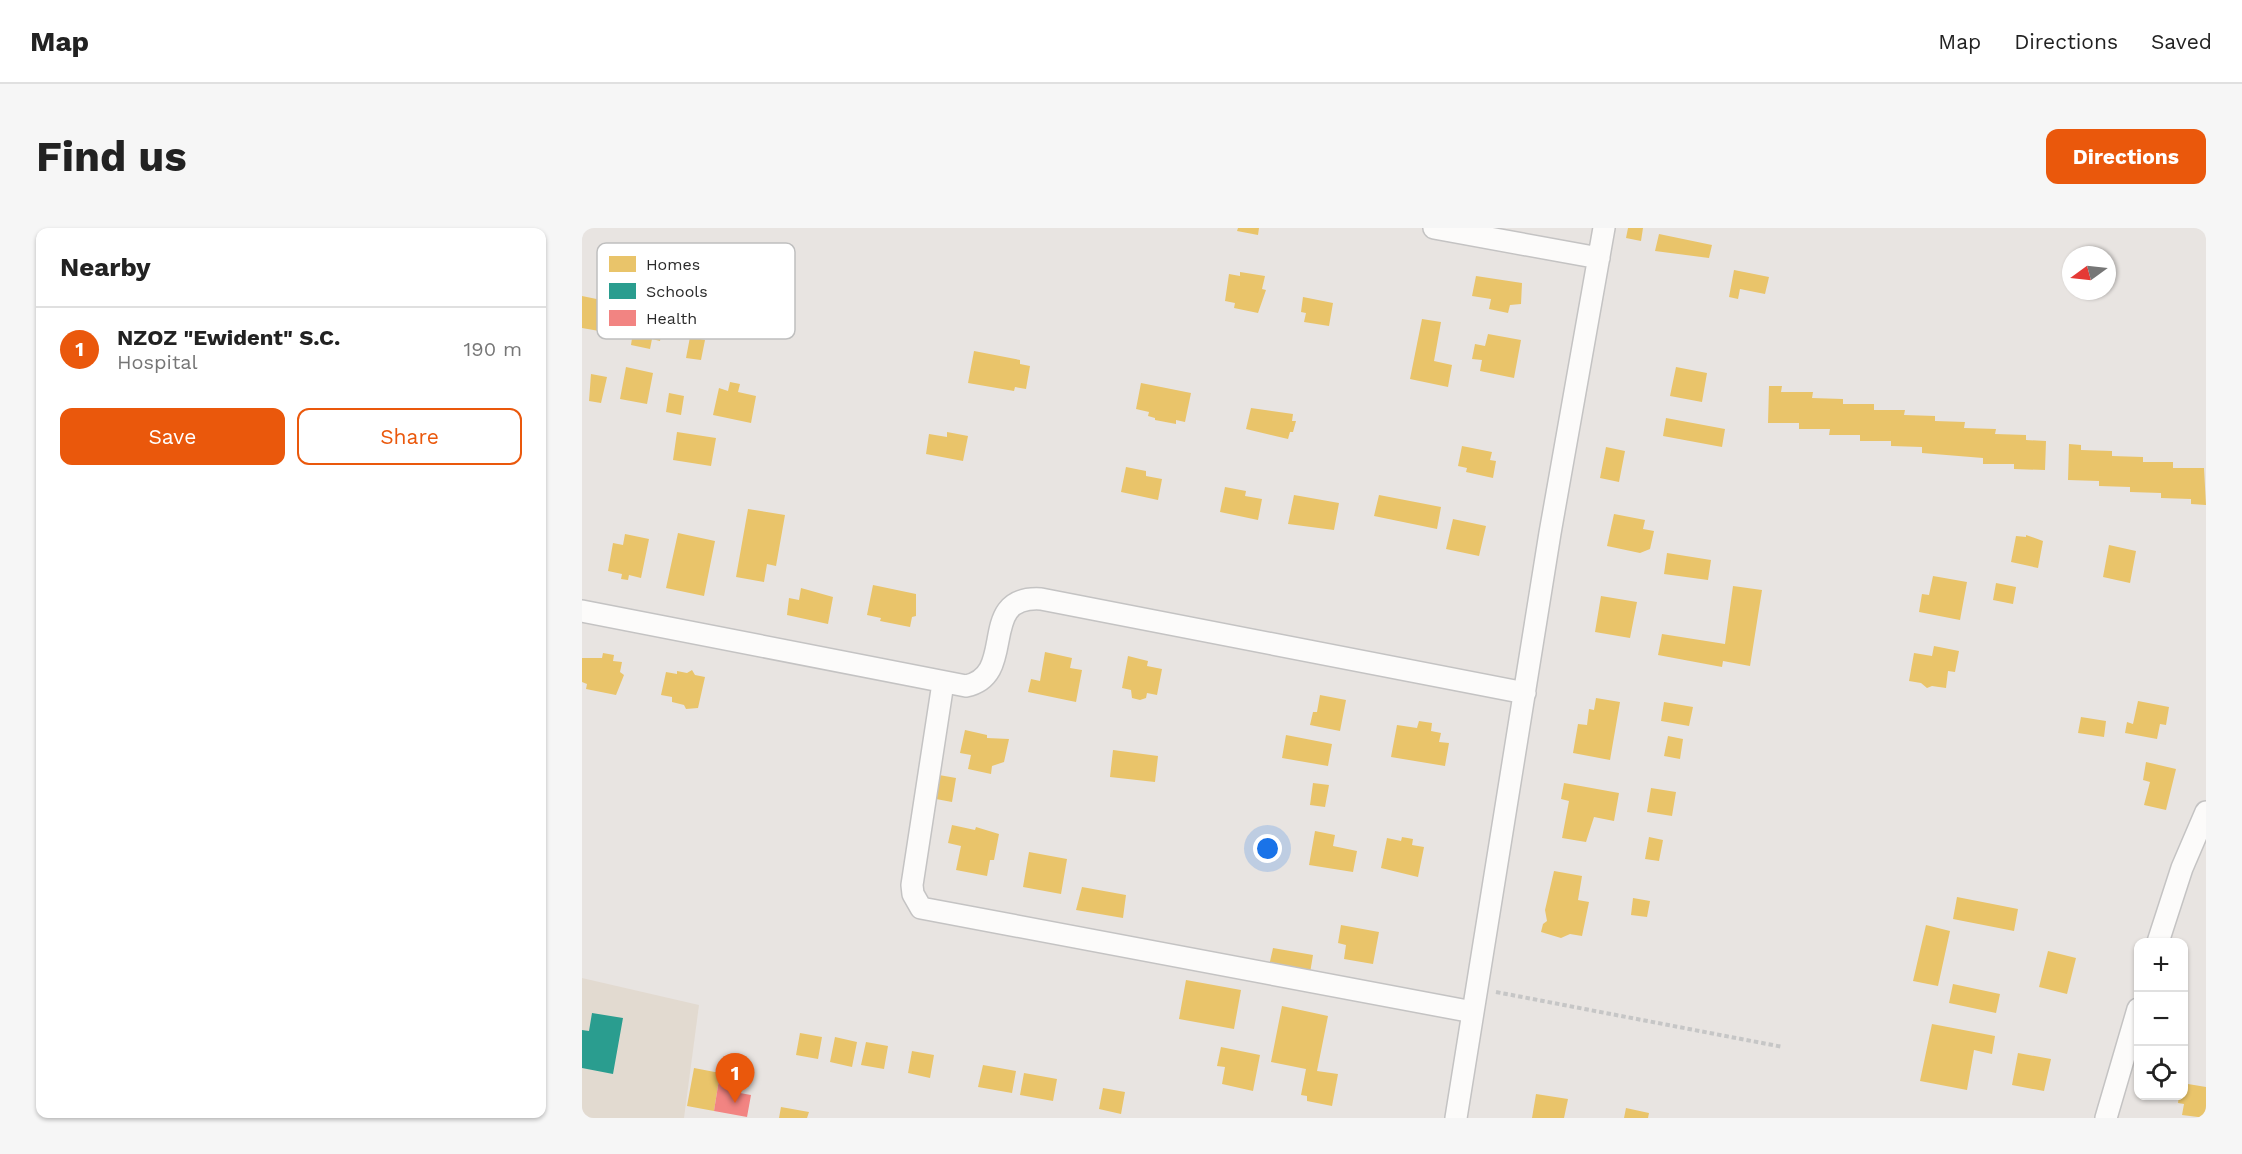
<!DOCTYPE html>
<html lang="en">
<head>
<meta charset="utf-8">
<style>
  :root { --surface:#fff; --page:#f6f6f6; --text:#222; --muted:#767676; --line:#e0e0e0; --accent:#ea580c }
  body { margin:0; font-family:"Work Sans",sans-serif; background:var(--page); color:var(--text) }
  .controls { position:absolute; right:18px; bottom:18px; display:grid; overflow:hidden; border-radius:12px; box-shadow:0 2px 4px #0004 }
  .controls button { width:54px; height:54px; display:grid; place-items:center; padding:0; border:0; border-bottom:2px solid var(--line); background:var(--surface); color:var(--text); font:30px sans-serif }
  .compass { position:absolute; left:1480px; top:18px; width:54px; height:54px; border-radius:50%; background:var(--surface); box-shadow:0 2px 4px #0004; rotate:255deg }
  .you { position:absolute; left:686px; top:621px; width:21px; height:21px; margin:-15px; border:4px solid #fff; border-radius:50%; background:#1a73e8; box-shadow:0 0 0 9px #1a73e833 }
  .badge { display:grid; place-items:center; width:39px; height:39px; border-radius:50%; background:var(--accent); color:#fff; font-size:20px; font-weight:700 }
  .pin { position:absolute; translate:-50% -50px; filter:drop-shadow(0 2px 3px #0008) }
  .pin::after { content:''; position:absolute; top:32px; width:21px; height:18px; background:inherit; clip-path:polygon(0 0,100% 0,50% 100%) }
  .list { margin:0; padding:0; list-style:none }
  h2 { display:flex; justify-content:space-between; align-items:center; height:78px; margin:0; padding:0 24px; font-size:26px }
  h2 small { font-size:20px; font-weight:400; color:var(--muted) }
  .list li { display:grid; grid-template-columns:39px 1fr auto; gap:18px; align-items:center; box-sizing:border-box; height:84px; padding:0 24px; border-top:2px solid var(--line) }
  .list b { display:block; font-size:22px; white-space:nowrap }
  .list p { margin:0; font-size:20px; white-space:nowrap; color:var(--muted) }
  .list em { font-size:20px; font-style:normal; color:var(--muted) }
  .actions { display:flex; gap:12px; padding:18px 24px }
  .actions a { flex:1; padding:14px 0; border:2px solid var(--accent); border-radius:12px; text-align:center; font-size:21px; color:var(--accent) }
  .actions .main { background:var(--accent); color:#fff }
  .icon { flex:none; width:33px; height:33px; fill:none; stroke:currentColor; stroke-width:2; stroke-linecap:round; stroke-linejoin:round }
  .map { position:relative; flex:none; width:1624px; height:890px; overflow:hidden; border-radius:12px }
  header { display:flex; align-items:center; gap:36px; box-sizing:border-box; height:84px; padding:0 30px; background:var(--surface); border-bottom:2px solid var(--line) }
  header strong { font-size:28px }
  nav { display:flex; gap:33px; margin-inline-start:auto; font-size:21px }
  .intro { display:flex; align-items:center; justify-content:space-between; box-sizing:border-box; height:144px; padding:0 36px }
  h1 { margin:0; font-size:42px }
  .button { padding:15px 27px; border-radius:12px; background:var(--accent); color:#fff; font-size:21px; font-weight:700 }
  main { display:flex; gap:36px; padding:0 36px }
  aside { flex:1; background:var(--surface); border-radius:12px; box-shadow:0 2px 4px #0004 }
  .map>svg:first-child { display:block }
  .education { fill:#e2dad0 }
  .homes { fill:#e9c46a }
  .schools { fill:#2a9d8f }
  .health { fill:#f28482 }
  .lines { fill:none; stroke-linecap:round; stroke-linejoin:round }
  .minor-casing { stroke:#c4c3c3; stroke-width:24 }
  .path { stroke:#c6c6c6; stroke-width:4; stroke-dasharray:4.5 3; stroke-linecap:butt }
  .minor { stroke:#fcfbfa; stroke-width:21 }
  .key { fill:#fff; stroke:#bfbfbf; stroke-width:1.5 }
  .key-label { font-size:16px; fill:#2b2b2b }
</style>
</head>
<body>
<header>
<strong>Map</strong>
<nav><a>Map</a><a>Directions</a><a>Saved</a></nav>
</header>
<div class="intro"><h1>Find us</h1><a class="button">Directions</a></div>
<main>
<aside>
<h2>Nearby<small></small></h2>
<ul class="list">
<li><span class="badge">1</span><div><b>NZOZ &quot;Ewident&quot; S.C.</b><p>Hospital</p></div><em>190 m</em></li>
</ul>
<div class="actions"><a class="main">Save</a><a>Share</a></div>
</aside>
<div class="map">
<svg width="1624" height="890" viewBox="0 0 1624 890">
  <rect width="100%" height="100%" fill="#e8e4e1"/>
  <path class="education" d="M0,750L117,777L102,890H0Z"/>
  <path class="homes" d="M656,0H677L676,7L655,3Z
    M1046,0H1061L1059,13L1044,10Z
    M1077,6L1130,17L1127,30L1073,23Z
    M1152,42L1187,49L1183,66L1158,61L1156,71L1147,69Z
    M658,44L683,48L680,61L684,62L676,85L652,80L653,75L643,73L647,46L658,48Z
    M894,48L940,55L939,76L928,77L926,85L907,81L909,71L890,68Z
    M0,68L29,74L23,104L0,100Z
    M721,69L751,75L747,98L722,94L724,85L719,84Z
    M840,91L859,94L852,133L870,137L866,159L828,151Z
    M61,92L81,96L78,113L70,111L68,121L49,117L52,97L60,99Z
    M906,106L939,112L932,150L898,143L900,132L890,131L893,116L903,118Z
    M108,109L123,112L119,132L104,130Z
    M392,123L438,132V136L448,138L444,161L433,159L432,163L386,155Z
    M44,139L71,145L65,176L38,171Z
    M1094,139L1125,145L1120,174L1088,168Z
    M9,146L25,149L19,175L7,173Z
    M148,154L158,156L156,164L174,168L169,195L131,187L137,160L146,163Z
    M559,155L609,165L603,194L594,192V196L573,192V190L566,188L567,184L554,181Z
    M1187,158H1200L1199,164H1231L1230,170L1261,171V176H1292V182H1323L1322,187L1353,188V193L1383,194L1382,200L1414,201L1413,206L1444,207V212L1464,213L1463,242L1432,241V236H1401V230L1340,225V219L1309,218V213H1278V207H1247L1248,201H1217V195H1186Z
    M87,165L102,168L99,187L84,184Z
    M669,180L711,186L710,193H714L711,204H708L706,211L664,201Z
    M1084,190L1143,201L1140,219L1081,208Z
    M95,204L134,210L129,238L91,232Z
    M365,204L386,208L381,233L344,226L347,206L365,209Z
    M1487,216L1499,217V222L1530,223V228L1561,229V234H1591V240H1622L1624,277L1609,276V271L1579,270V265L1548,264V259L1517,258V253L1486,252Z
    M880,218L910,224L908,232L914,233L911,250L884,244L885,240L876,238Z
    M1024,219L1043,223L1037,254L1018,250Z
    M544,239L564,243V248L580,251L576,272L539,264Z
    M643,259L664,263L663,268L680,271L676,292L638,284Z
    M712,267L757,275L752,302L706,296Z
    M797,267L859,279L855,301L792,288Z
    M166,281L203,287L194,338L185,336L182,354L154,349Z
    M1032,286L1063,292L1061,301L1072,303L1068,321L1058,325L1025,318Z
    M871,291L904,298L897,328L864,321Z
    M96,305L133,313L122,368L84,360Z
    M43,306L67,311L59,350L47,347L46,352L39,351L40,346L26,343L31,315L41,317Z
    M1444,307L1461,313L1456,340L1429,334L1434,308L1444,309Z
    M1527,317L1554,323L1548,355L1521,349Z
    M1085,325L1129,332L1126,352L1082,346Z
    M1351,348L1385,354L1378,392L1337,384L1340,366L1347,367Z
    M1414,355L1434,359L1431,376L1411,372Z
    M291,357L334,366V388L330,389L328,399L298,393L299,390L285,387Z
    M1151,358L1180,362L1168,438L1141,433L1140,439L1076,427L1080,406L1143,416Z
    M219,360L251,369L246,396L205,387L207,370L217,372Z
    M1019,368L1055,374L1048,410L1013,404Z
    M1352,418L1377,423L1373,444L1366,443L1364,460L1350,458L1345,460L1339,455L1327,453L1332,425L1350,428Z
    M463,424L490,430L488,440L500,442L494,474L446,464L449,451L458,453Z
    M21,425L32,427L31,433L40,434L38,444L42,447L34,467L4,461L5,456L0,454V430H20Z
    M546,428L566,433L565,438L580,441L575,467L565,465L564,470L558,472L550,470L549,462L540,460Z
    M110,442L113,447L123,449L116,480L104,481L102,477L90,474V469L79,467L84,444L95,446V443L105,445Z
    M738,467L764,472L758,503L728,497L731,484H735Z
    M1014,470L1038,474L1028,532L991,525L996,496L1005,497L1007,481L1012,482Z
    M1556,473L1587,479L1584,497L1578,496L1575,511L1543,505L1545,494L1551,496Z
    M1082,474L1111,479L1107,498L1079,493Z
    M1499,489L1524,493L1522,509L1496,505Z
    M837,493L850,495L849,503L859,505L857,514L867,515L863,538L809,529L815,497L835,500Z
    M383,502L405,507V510L427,511L422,534L410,538L409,546L386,541L389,527L378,525Z
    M704,507L750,516L746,538L700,530Z
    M1086,508L1101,511L1098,531L1082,528Z
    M531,522L576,528L573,554L528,549Z
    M1564,534L1594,541L1584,582L1562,577L1568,554L1561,552Z
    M357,547L374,550L370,574L354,571Z
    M731,555L747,557L743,579L728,577Z
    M982,555L1037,565L1032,593L1012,589L1004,614L980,610L987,573L979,571Z
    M1069,560L1094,564L1090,588L1065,584Z
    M370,597L393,602L394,599L417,606L412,632H408L405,648L374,642L379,618L366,615Z
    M733,603L753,607L751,618L775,623L771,644L727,637Z
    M820,609L831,611L830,617L842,619L836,649L799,640L805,610L819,613Z
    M1067,609L1081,612L1077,633L1063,631Z
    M447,624L485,631L479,666L441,659Z
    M972,643L1000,648L996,672L1007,674L1000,708L988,706L979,710L959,704L961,696L965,693L963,682Z
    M500,659L544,667L541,690L494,682Z
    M1375,669L1436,681L1432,703L1371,691Z
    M1051,670L1068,673L1065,689L1049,687Z
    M759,697L797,704L791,736L762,731L764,717L756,715Z
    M1344,697L1368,703L1356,758L1331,753Z
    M691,720L731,727L728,745L687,738Z
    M1466,723L1494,730L1485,766L1457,759Z
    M604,752L659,762L652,801L597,791Z
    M1371,756L1418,766L1414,785L1367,775Z
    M700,778L746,788L735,843L756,846L750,878L725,873V868L719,867L724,841L689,834Z
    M1350,796L1413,808L1410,826L1392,822L1385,862L1338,853Z
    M218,805L240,809L236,831L214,827Z
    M253,809L275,814L270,839L248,834Z
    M284,814L306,818L302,841L279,837Z
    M639,819L678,827L671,863L640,856L643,839L635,838Z
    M330,823L352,827L348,850L326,845Z
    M1436,825L1469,831L1462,863L1430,857Z
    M401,837L434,843L430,865L396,859Z
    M112,840L138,845L132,883L105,878Z
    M442,845L475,851L471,873L438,867Z
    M1606,856L1624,859V890L1600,887L1602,876L1596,875L1597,868L1604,867Z
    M521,860L543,864L539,886L517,881Z
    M954,866L986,871L982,890H950Z
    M199,879L227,884L225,890H197Z
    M1044,880L1067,885L1066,890H1042Z"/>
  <path class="schools" d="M10,785L41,790L31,846L0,840V802L7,803Z"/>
  <path class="health" d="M138,845L161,849L158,865L169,867L165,889L132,883Z"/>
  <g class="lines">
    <g class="minor-casing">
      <path id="minor" d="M852,0L1017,30
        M0,383L384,458C437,447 393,367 459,371L943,465
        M361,455L330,657L331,666L339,680L891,784
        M1576,714L1600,640L1624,584
        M874,890L968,305L1022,0
        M1524,890L1556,781"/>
    </g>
    <path class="path" d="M914,764L1201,819"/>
    <use href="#minor" class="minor"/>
  </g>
  <rect x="15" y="15" width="198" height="96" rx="9" class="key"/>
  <rect x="27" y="28" width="27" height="16" fill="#e9c46a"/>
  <rect x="27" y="55" width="27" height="16" fill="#2a9d8f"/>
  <rect x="27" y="82" width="27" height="16" fill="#f28482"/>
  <g class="key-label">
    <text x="64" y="42">Homes</text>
    <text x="64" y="69">Schools</text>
    <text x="64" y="96">Health</text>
  </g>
</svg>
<div class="controls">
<button>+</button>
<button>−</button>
<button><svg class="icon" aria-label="locate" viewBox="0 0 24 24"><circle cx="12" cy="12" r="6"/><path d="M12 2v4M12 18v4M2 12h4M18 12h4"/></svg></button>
</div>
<svg class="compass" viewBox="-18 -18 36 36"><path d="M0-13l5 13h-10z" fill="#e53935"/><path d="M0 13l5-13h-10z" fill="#767676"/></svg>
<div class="you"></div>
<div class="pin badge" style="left:153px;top:875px">1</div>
</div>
</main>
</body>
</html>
